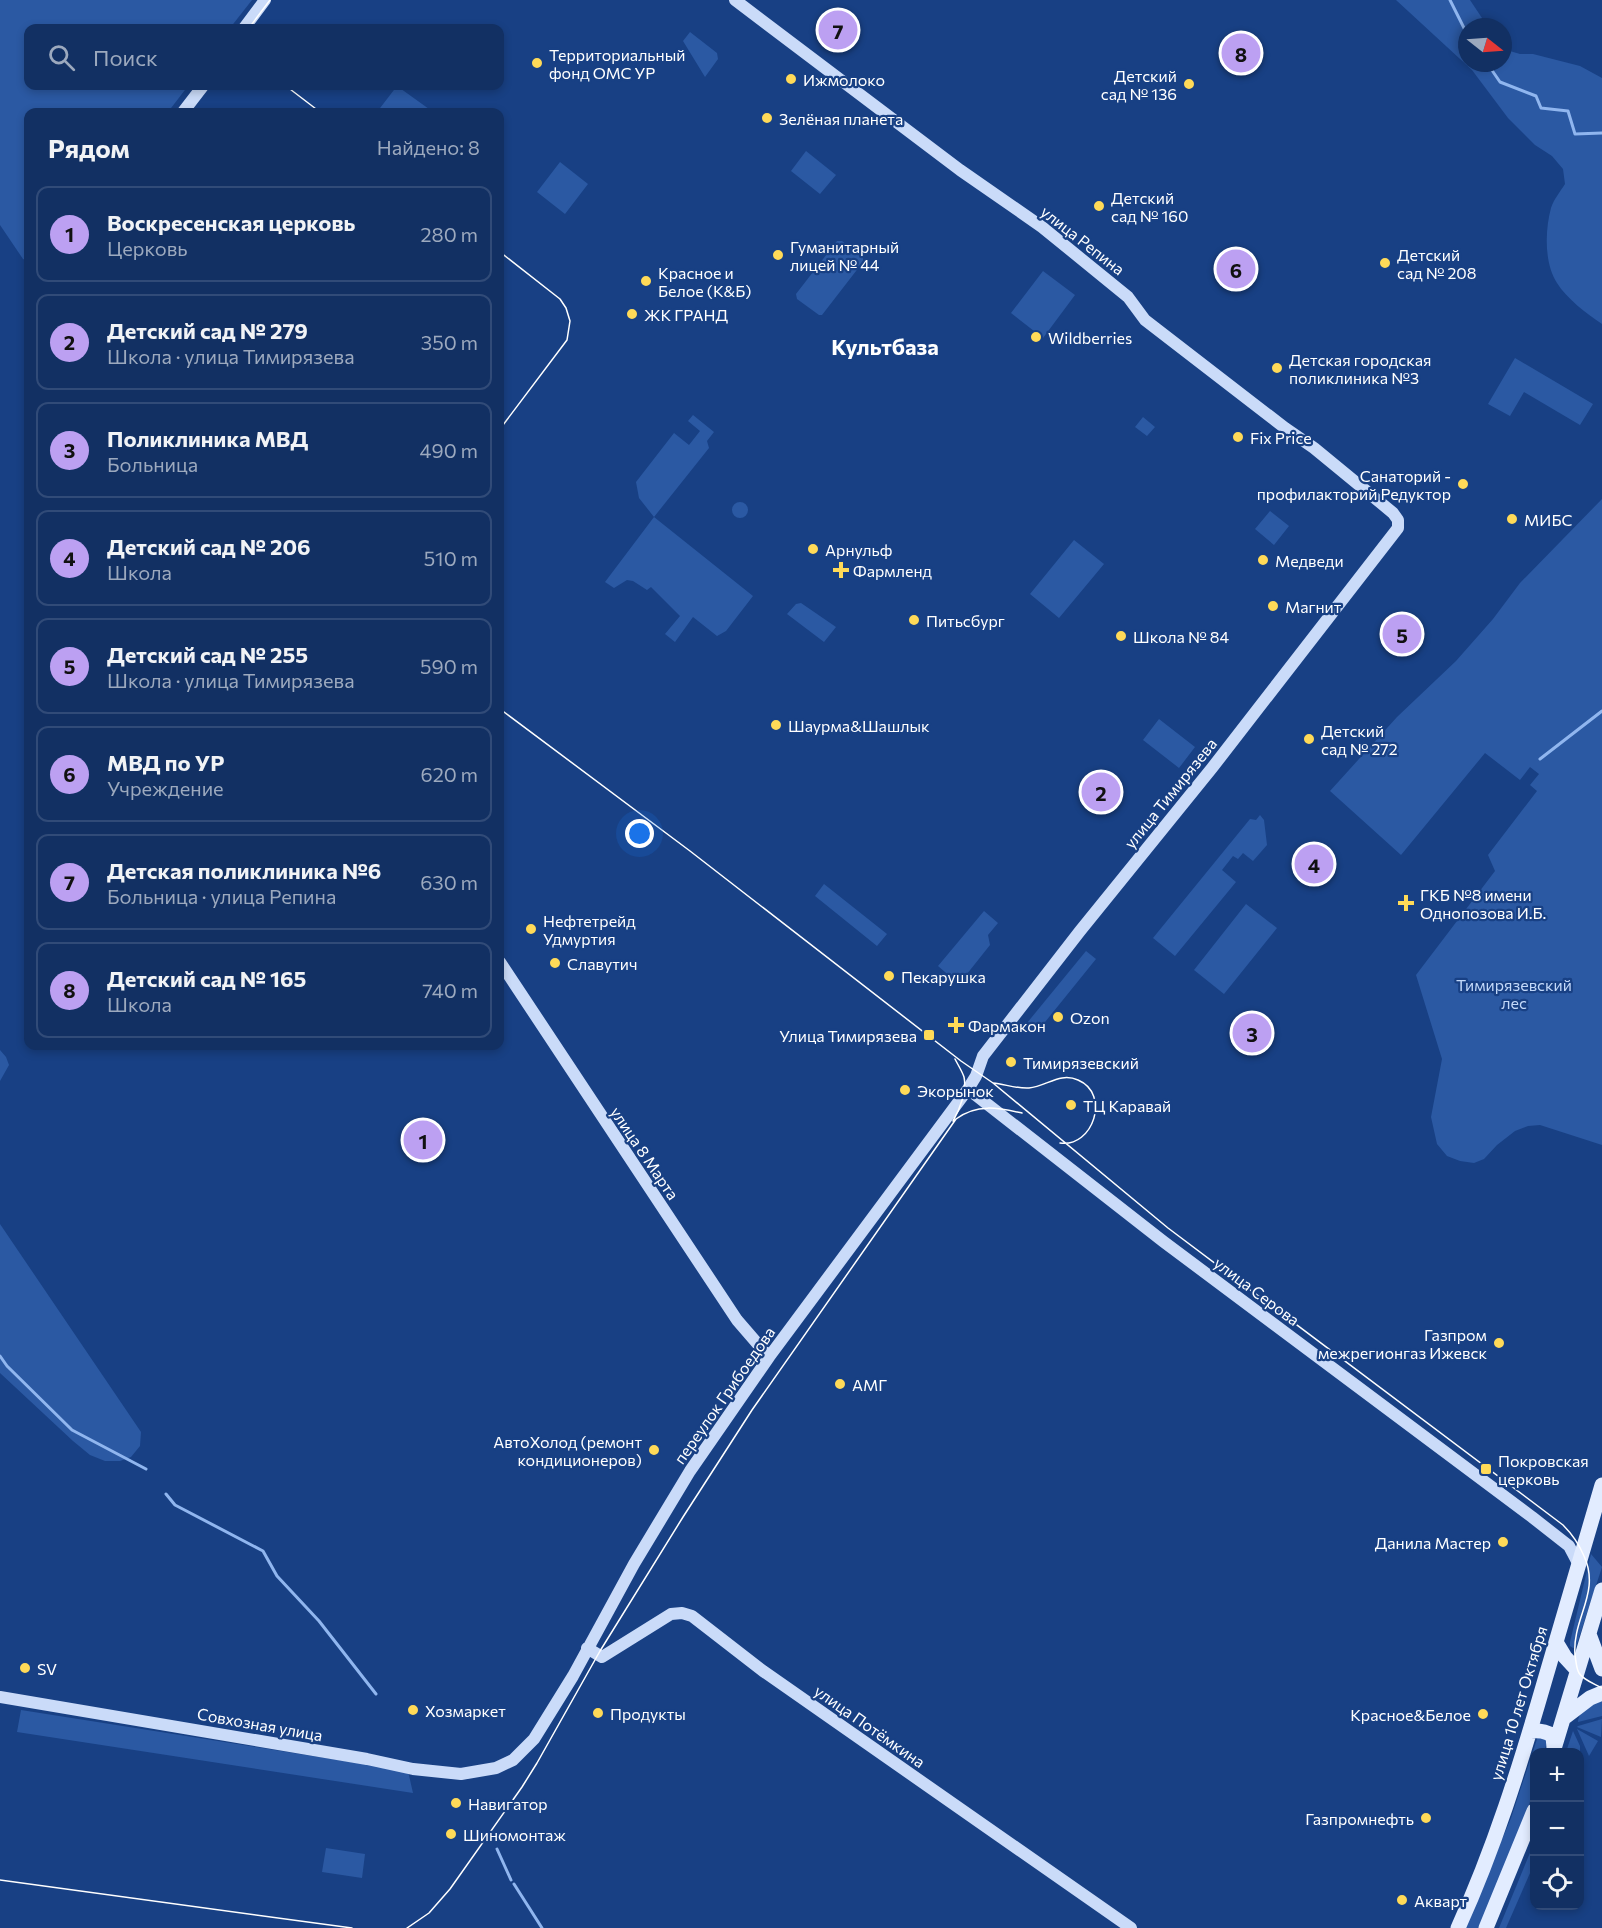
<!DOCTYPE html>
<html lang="ru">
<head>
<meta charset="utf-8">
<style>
  :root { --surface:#123063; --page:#1f3c6c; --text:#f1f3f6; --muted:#9ca9be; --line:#314b78; --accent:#bca0f2 }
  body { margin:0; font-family:Commissioner,sans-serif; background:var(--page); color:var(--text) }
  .controls { position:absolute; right:18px; bottom:18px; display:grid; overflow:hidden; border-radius:12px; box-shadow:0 3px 9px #0003 }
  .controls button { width:54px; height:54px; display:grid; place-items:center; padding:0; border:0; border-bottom:2px solid var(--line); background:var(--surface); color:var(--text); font:30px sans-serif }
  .compass { position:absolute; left:1458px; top:18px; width:54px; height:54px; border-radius:50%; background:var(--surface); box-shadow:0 3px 9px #0003; rotate:107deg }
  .you { position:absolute; left:640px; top:834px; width:21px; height:21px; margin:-15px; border:4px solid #fff; border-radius:50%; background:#1a73e8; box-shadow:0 0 0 9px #1a73e833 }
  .badge { display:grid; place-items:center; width:39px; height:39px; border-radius:50%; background:var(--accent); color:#111; font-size:20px; font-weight:700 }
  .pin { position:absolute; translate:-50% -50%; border:3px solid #fff; box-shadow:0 2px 6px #0006 }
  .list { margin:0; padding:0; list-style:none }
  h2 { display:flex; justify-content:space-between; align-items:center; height:78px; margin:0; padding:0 24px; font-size:26px }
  h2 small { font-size:20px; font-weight:400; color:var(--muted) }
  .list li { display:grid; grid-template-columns:39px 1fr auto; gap:18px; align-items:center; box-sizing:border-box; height:96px; margin:0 12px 12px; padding:0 12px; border:2px solid var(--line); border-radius:12px }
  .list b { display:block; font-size:22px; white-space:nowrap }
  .list p { margin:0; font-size:20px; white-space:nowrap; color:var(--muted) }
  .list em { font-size:20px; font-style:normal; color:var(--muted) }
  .icon { flex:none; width:33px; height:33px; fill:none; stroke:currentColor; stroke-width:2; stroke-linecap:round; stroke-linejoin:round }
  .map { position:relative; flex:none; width:1602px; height:1928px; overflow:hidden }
  .search { position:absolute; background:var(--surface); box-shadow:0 3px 9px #0003; left:24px; top:24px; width:480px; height:66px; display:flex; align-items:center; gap:15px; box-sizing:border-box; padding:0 21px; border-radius:12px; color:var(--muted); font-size:22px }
  .panel { position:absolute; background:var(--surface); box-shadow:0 3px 9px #0003; left:24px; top:108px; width:480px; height:942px; border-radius:12px }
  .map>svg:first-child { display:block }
  .green { fill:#2b59a3 }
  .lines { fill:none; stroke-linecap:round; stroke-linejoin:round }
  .stream { stroke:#90b6ef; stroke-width:3 }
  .secondary { stroke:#cadbf9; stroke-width:12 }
  .primary { stroke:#e2ecff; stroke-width:15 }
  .tram { stroke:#fff; stroke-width:1.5 }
  .poi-dot { fill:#ffda58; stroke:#184084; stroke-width:2 }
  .labels { text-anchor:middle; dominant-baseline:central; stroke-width:4.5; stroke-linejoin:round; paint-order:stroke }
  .poi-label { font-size:16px; fill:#fff; stroke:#184084; text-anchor:start }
  .street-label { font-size:16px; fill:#fff; stroke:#184084 }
  .park-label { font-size:16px; fill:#c2d8f9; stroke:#184084 }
  .district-label { font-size:22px; font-weight:bold; fill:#fff; stroke:#184084 }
</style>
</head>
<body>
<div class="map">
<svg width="1602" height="1928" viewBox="0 0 1602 1928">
  <rect width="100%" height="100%" fill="#184084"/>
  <path class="green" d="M0,0H252L230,28H28V86H188L168,112H28V261L23,259L0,225Z
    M1396,0H1470L1488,27H1467V63H1503V49L1520,54H1533L1580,66L1602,78V324C1586,313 1567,299 1557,283C1544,263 1545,230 1551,208C1554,199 1560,192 1565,184L1563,169L1552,156L1535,145L1508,118L1472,70Z
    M690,32L717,53L718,59L705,77L683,41Z
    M397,86L429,109L427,112H377Z
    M806,151L836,175L820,194L791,171Z
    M560,162L588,184L565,214L537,192Z
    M837,241H842L863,257V262L822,315H819L797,299L796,294Z
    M1043,271L1075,295L1043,338L1011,313Z
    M1515,358L1593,404L1580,425L1524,392L1510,416L1488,404Z
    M693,415L714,432L707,441L709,448L654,517L753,596L726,631L717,636L693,617L675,642L665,634L680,616L651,587L647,590L633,581L627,580L614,588L605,582L654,517L639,498L636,482L674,433L689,445L700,431L688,421Z
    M1143,417L1155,427L1147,436L1135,427Z
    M1602,499V1145L1540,1125L1528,1126L1515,1131L1497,1145L1484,1159L1474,1163L1460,1161L1447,1156L1437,1144L1431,1117L1442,1059L1416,975L1495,871L1488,855L1537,791L1530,785L1539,774L1530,767L1520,780L1485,753L1401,855L1330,791L1397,717L1456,661L1493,619L1520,583Z
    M732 510a8 8 0 1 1 16 0a8 8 0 1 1-16 0Z
    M1270,511L1289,526L1274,545L1255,529Z
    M1074,540L1104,564L1059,618L1030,594Z
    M801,603L836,627L824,642L787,614L796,604Z
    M1159,719L1195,747L1179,768L1143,740Z
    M1260,815L1264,820L1267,845L1253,861L1243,853L1238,859L1233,856L1222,870L1236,882L1175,956L1153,938L1250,819L1256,820Z
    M824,884L887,934L877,946L815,896Z
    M1246,904L1277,928L1224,994L1194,970Z
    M984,911L998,923L988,935L990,945L959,984L938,966Z
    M1086,951L1096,959L1037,1032L1027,1023Z
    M0,1050L6,1057L9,1065L0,1081Z
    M0,1224L141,1432L140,1446L131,1457L120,1461H105L90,1455L73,1441L0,1373Z
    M1591,1554L1602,1567L1576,1647L1573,1648L1570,1646V1642Z
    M1602,1696V1716L1578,1722C1579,1709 1593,1703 1602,1696Z
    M21,1710L408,1771L413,1793L17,1732Z
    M1602,1719L1601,1737L1577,1727L1578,1726Z
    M1577,1729L1598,1741L1589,1756Z
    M1573,1731L1580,1746V1761V1752H1566Z
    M1538,1736L1548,1739L1544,1752H1534V1786L1528,1809L1481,1928H1465L1511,1818Z
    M1534,1843V1864L1506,1928H1499Z
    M326,1848L365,1854L362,1878L322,1872Z"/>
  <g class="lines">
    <path class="stream" d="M1450,0L1467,34
      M1487,63L1500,82L1536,96L1541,108L1568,111L1575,134L1602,133
      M1540,759L1602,711
      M0,1356L7,1366L72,1430L146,1469
      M166,1494L175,1505L263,1551L277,1576L319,1621L376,1694
      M497,1849L511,1880
      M514,1884L542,1928"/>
    <path class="secondary" d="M244,28L265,0
      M183,112L203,86
      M500,962L737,1320L769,1357
      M968,1089L1164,1242L1532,1517L1569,1546L1579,1565
      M587,1648L602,1657L671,1614L682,1613L692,1616L763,1671L1131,1928
      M0,1697L367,1759L413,1769L461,1774L496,1768L513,1760L534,1739L573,1676L634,1564L690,1471L769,1357L968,1089L976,1076L983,1056L1080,931L1212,768L1398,528V520L1393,513L1314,448L1285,428L1145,320L1128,297L1042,227L960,170L735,0"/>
    <path class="primary" d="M1589,1634L1602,1669
      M1556,1642L1565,1657L1577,1670
      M1565,1717L1590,1698L1602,1693
      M1530,1731C1539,1730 1545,1731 1553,1736L1554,1748
      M1553,1752L1602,1590
      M1458,1928C1494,1849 1520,1766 1544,1683C1563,1617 1583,1551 1602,1485
      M1486,1928L1534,1811"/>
    <path class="tram" d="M249,28L270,0
      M286,86L320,112
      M500,252L560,299L566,308L570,321L567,340L500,429
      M500,709L690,851L961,1061L993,1083L1168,1228L1563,1525C1572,1534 1579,1544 1584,1556C1601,1593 1572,1618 1575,1655C1576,1660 1576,1668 1579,1673C1583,1680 1595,1684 1602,1688
      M993,1083C1004,1084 1018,1089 1029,1088C1047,1086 1060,1072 1078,1080C1111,1094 1093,1148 1060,1143
      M953,1121C960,1109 967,1091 964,1077C962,1071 958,1065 955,1059
      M0,1880L352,1928
      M407,1928L429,1913L450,1889L522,1787L537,1763L600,1651L683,1517L752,1410L956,1119C977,1103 999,1108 1022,1113"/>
  </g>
  <g class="poi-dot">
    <circle cx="537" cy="63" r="6"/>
    <circle cx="791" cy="79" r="6"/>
    <circle cx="1189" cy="84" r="6"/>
    <circle cx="767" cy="118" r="6"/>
    <circle cx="1099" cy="206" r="6"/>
    <circle cx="778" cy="255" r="6"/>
    <circle cx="1385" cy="263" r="6"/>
    <circle cx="646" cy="281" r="6"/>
    <circle cx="632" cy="314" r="6"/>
    <circle cx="1036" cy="337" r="6"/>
    <circle cx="1277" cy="368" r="6"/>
    <circle cx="1238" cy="437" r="6"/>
    <circle cx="1463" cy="484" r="6"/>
    <circle cx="1512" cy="519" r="6"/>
    <circle cx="813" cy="549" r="6"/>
    <circle cx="1263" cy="560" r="6"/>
    <path d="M838 561h6v6h6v6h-6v6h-6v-6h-6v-6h6z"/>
    <circle cx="1273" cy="606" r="6"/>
    <circle cx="914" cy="620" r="6"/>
    <circle cx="1121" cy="636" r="6"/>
    <circle cx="776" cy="725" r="6"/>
    <circle cx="1309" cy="739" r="6"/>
    <path d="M1403 894h6v6h6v6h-6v6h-6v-6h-6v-6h6z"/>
    <circle cx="531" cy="929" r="6"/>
    <circle cx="555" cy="963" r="6"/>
    <circle cx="889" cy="976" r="6"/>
    <circle cx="1058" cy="1017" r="6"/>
    <path d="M953 1016h6v6h6v6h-6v6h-6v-6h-6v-6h6z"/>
    <rect x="923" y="1029" width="12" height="12" rx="3"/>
    <circle cx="1011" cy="1062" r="6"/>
    <circle cx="905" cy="1090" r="6"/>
    <circle cx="1071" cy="1105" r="6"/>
    <circle cx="1499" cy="1343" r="6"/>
    <circle cx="840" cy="1384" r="6"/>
    <circle cx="654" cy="1450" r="6"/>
    <rect x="1480" y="1463" width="12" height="12" rx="3"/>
    <circle cx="1503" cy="1542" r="6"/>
    <circle cx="25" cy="1668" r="6"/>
    <circle cx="413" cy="1710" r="6"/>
    <circle cx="598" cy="1713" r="6"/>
    <circle cx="1483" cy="1714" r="6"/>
    <circle cx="456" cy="1803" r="6"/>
    <circle cx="1426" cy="1818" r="6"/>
    <circle cx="451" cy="1834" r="6"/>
    <circle cx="1402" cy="1900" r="6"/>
  </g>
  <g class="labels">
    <g class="poi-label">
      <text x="549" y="54">Территориальный<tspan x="549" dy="18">фонд ОМС УР</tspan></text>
      <text x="1177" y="75" text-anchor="end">Детский<tspan x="1177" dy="18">сад № 136</tspan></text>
      <text x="803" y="79">Ижмолоко</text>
      <text x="779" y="118">Зелёная планета</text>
      <text x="1111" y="197">Детский<tspan x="1111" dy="18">сад № 160</tspan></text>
      <text x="790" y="246">Гуманитарный<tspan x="790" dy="18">лицей № 44</tspan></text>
      <text x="1397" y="254">Детский<tspan x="1397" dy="18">сад № 208</tspan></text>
      <text x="658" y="272">Красное и<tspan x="658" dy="18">Белое (К&amp;Б)</tspan></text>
      <text x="644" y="314">ЖК ГРАНД</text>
      <text x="1048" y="337">Wildberries</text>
      <text x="1289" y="359">Детская городская<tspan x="1289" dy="18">поликлиника №3</tspan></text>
      <text x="1250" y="437">Fix Price</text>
      <text x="1451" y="475" text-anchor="end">Санаторий -<tspan x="1451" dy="18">профилакторий Редуктор</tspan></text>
      <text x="1524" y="519">МИБС</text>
      <text x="825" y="549">Арнульф</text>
      <text x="1275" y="560">Медведи</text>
      <text x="853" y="570">Фармленд</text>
      <text x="1285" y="606">Магнит</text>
      <text x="926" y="620">Питьсбург</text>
      <text x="1133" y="636">Школа № 84</text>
      <text x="788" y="725">Шаурма&amp;Шашлык</text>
      <text x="1321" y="730">Детский<tspan x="1321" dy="18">сад № 272</tspan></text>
      <text x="1420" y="894">ГКБ №8 имени<tspan x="1420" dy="18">Однопозова И.Б.</tspan></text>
      <text x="543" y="920">Нефтетрейд<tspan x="543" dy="18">Удмуртия</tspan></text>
      <text x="567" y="963">Славутич</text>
      <text x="901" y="976">Пекарушка</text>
      <text x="1070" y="1017">Ozon</text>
      <text x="968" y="1025">Фармакон</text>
      <text x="917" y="1035" text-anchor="end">Улица Тимирязева</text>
      <text x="1023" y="1062">Тимирязевский</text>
      <text x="917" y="1090">Экорынок</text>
      <text x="1083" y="1105">ТЦ Каравай</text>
      <text x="1487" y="1334" text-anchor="end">Газпром<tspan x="1487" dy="18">межрегионгаз Ижевск</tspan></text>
      <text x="852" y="1384">АМГ</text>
      <text x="642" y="1441" text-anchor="end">АвтоХолод (ремонт<tspan x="642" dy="18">кондиционеров)</tspan></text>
      <text x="1498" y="1460">Покровская<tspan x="1498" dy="18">церковь</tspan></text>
      <text x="1491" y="1542" text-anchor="end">Данила Мастер</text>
      <text x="37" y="1668">SV</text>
      <text x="425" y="1710">Хозмаркет</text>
      <text x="610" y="1713">Продукты</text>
      <text x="1471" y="1714" text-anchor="end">Красное&amp;Белое</text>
      <text x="468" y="1803">Навигатор</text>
      <text x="1414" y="1818" text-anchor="end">Газпромнефть</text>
      <text x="463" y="1834">Шиномонтаж</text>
      <text x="1414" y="1900">Акварт</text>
    </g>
    <g class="street-label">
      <text transform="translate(1083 240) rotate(38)">улица Репина</text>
      <text transform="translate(1170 793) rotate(-51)">улица Тимирязева</text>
      <text transform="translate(645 1153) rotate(56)">улица 8 Марта</text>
      <text transform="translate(1257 1291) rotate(37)">улица Серова</text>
      <text transform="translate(724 1395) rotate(-55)">переулок Грибоедова</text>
      <text transform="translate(1518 1703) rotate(-73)">улица 10 лет Октября</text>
      <text transform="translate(260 1724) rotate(10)">Совхозная улица</text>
      <text transform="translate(870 1726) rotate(35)">улица Потёмкина</text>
    </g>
    <g class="park-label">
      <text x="1514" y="984">Тимирязевский<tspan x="1514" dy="18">лес</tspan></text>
    </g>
    <g class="district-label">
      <text x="885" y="346">Культбаза</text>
    </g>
  </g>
</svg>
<div class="controls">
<button>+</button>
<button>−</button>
<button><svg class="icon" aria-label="locate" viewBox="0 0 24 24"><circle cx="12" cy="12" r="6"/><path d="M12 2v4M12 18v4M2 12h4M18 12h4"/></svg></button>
</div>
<svg class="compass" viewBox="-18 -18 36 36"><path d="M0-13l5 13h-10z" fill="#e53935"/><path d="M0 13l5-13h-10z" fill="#9ca9be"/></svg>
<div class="you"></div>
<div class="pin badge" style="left:423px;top:1140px">1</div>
<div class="pin badge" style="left:1101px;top:792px">2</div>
<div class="pin badge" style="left:1252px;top:1033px">3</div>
<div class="pin badge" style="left:1314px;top:864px">4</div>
<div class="pin badge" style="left:1402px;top:634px">5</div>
<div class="pin badge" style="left:1236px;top:269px">6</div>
<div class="pin badge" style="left:838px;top:30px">7</div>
<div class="pin badge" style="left:1241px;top:53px">8</div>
<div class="search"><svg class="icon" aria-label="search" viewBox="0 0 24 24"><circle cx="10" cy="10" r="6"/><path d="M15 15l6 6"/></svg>Поиск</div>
<section class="panel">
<h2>Рядом<small>Найдено: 8</small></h2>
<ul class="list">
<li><span class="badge">1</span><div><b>Воскресенская церковь</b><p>Церковь</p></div><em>280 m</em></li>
<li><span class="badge">2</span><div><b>Детский сад № 279</b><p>Школа · улица Тимирязева</p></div><em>350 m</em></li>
<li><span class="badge">3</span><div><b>Поликлиника МВД</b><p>Больница</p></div><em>490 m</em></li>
<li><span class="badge">4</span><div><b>Детский сад № 206</b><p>Школа</p></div><em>510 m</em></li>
<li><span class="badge">5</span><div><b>Детский сад № 255</b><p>Школа · улица Тимирязева</p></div><em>590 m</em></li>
<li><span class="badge">6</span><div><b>МВД по УР</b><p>Учреждение</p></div><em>620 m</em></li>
<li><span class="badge">7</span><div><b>Детская поликлиника №6</b><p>Больница · улица Репина</p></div><em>630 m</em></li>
<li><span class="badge">8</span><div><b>Детский сад № 165</b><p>Школа</p></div><em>740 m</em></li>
</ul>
</section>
</div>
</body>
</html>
